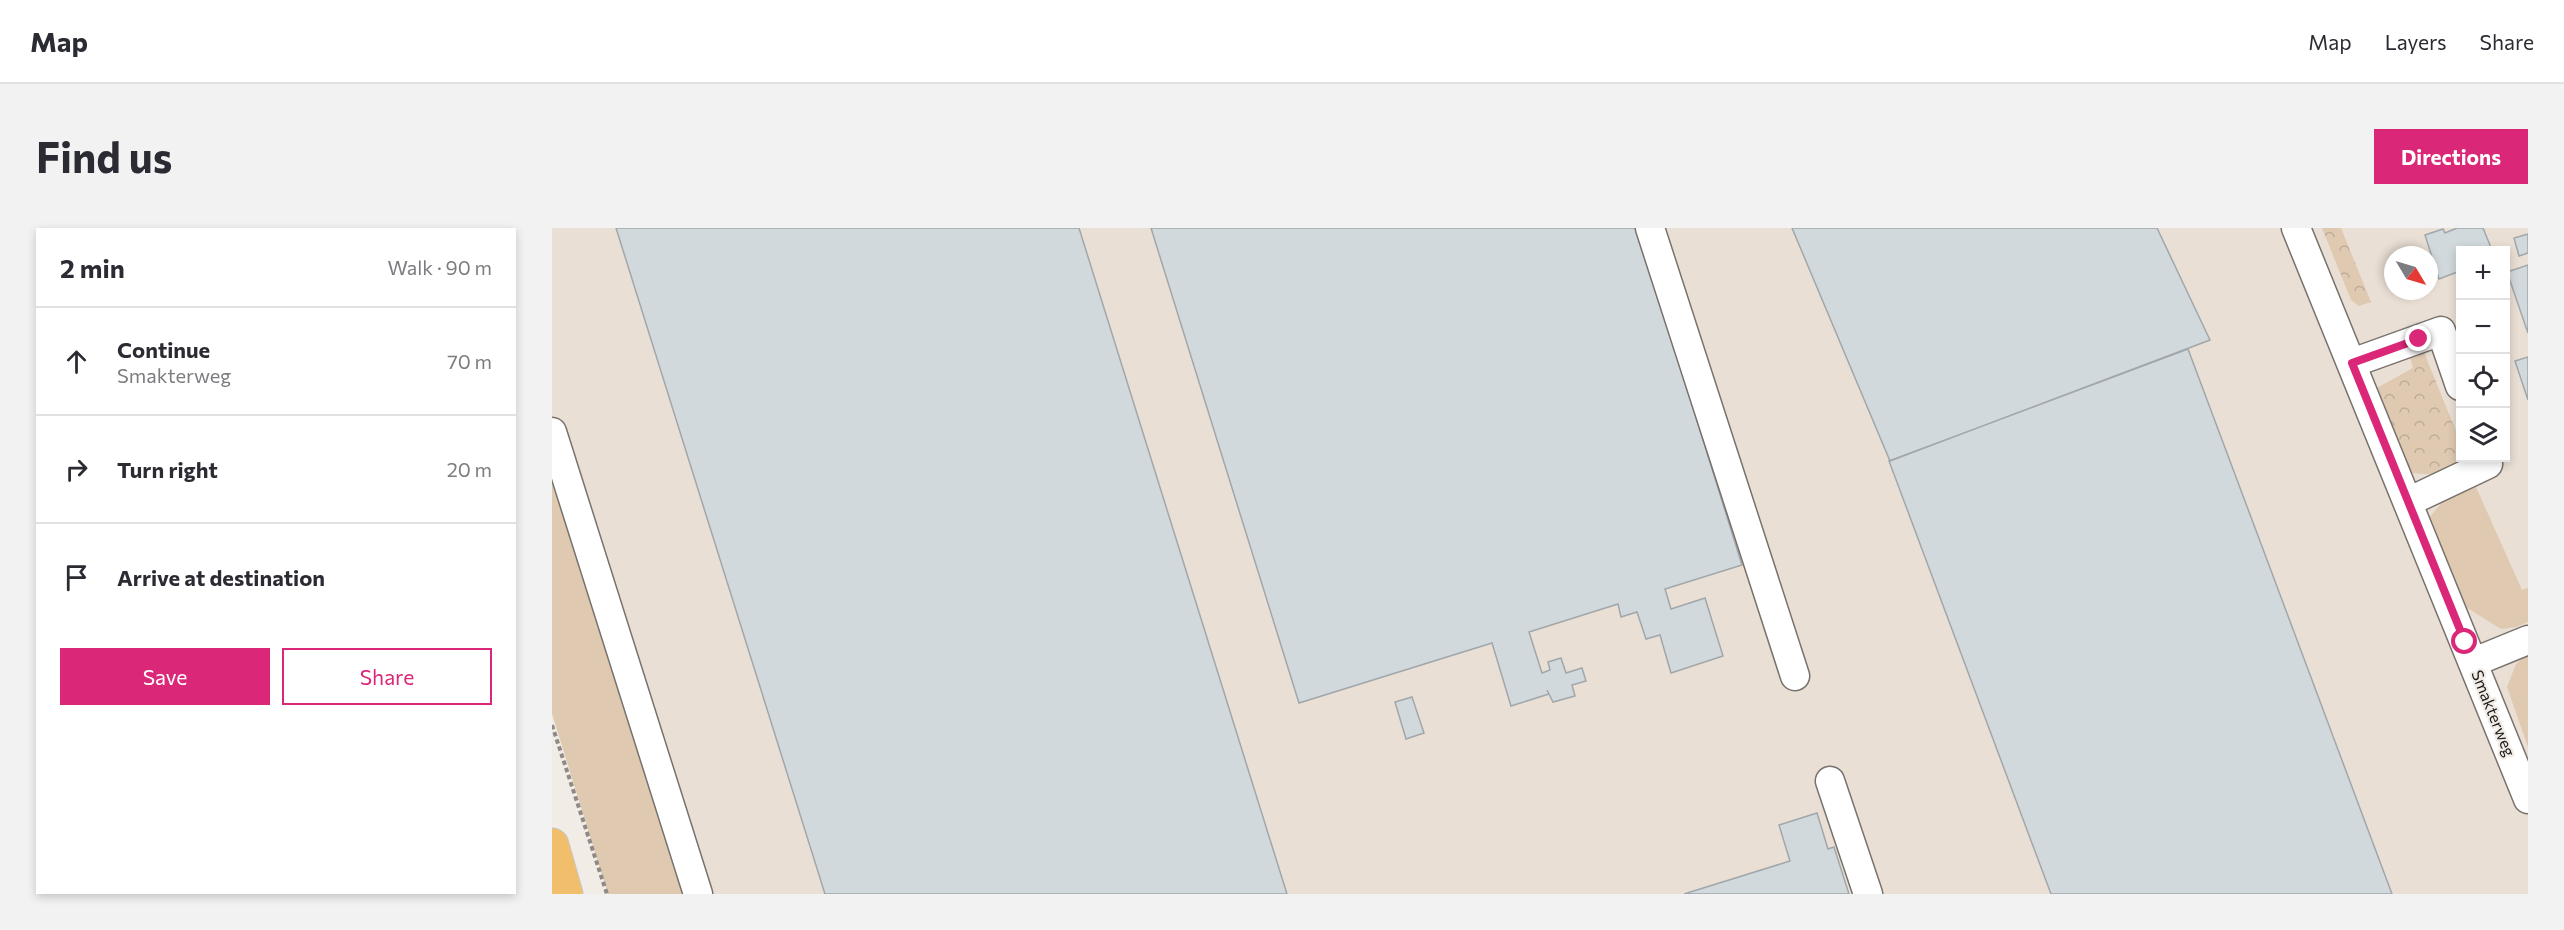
<!DOCTYPE html>
<html lang="en">
<head>
<meta charset="utf-8">
<style>
  :root { --surface:#fff; --page:#f2f2f3; --text:#2b2b33; --muted:#7c7c81; --line:#e1e1e2; --accent:#db2777 }
  body { margin:0; font-family:Commissioner,sans-serif; background:var(--page); color:var(--text) }
  .controls { position:absolute; right:18px; top:18px; display:grid; overflow:hidden; border-radius:0px; box-shadow:0 3px 9px #0003 }
  .controls button { width:54px; height:54px; display:grid; place-items:center; padding:0; border:0; border-bottom:2px solid var(--line); background:var(--surface); color:var(--text); font:30px sans-serif }
  .compass { position:absolute; left:1832px; top:18px; width:54px; height:54px; border-radius:50%; background:var(--surface); box-shadow:0 3px 9px #0003; rotate:128deg }
  .stop { position:absolute; width:18px; height:18px; margin:-14px; border:4px solid #db2777; border-radius:50%; background:#fff }
  .stop.end { background:#db2777; border-color:#fff; box-shadow:0 2px 6px #0008 }
  .list { margin:0; padding:0; list-style:none }
  h2 { display:flex; justify-content:space-between; align-items:center; height:78px; margin:0; padding:0 24px; font-size:26px }
  h2 small { font-size:20px; font-weight:400; color:var(--muted) }
  .list li { display:grid; grid-template-columns:39px 1fr auto; gap:18px; align-items:center; box-sizing:border-box; height:108px; padding:0 24px; border-top:2px solid var(--line) }
  .list b { display:block; font-size:22px; white-space:nowrap }
  .list p { margin:0; font-size:20px; white-space:nowrap; color:var(--muted) }
  .list em { font-size:20px; font-style:normal; color:var(--muted) }
  .actions { display:flex; gap:12px; padding:18px 24px }
  .actions a { flex:1; padding:14px 0; border:2px solid var(--accent); border-radius:0px; text-align:center; font-size:21px; color:var(--accent) }
  .actions .main { background:var(--accent); color:#fff }
  .icon { flex:none; width:33px; height:33px; fill:none; stroke:currentColor; stroke-width:2; stroke-linecap:round; stroke-linejoin:round }
  .map { position:relative; flex:none; width:1976px; height:666px; overflow:hidden; border-radius:0px }
  header { display:flex; align-items:center; gap:36px; box-sizing:border-box; height:84px; padding:0 30px; background:var(--surface); border-bottom:2px solid var(--line) }
  header strong { font-size:28px }
  nav { display:flex; gap:33px; margin-inline-start:auto; font-size:21px }
  .intro { display:flex; align-items:center; justify-content:space-between; box-sizing:border-box; height:144px; padding:0 36px }
  h1 { margin:0; font-size:42px }
  .button { padding:15px 27px; border-radius:0px; background:var(--accent); color:#fff; font-size:21px; font-weight:700 }
  main { display:flex; gap:36px; padding:0 36px }
  aside { flex:1; background:var(--surface); border-radius:0px; box-shadow:0 3px 9px #0003 }
  .map>svg:first-child { display:block }
  .built { fill:#eadfd4; fill-rule:evenodd }
  .green { fill:#dfc9b1 }
  .forest { fill:url(#forest-crowns) }
  .building { fill:#d2d9dd; stroke:#a0a7ab; stroke-width:1.5 }
  .lines { fill:none; stroke-linecap:round; stroke-linejoin:round }
  .minor-casing { stroke:#77726d; stroke-width:31 }
  .major-casing { stroke:#c8c8c8; stroke-width:35 }
  .path { stroke:#8e8b87; stroke-width:4; stroke-dasharray:4.5 3; stroke-linecap:butt }
  .minor { stroke:#fff; stroke-width:28 }
  .major { stroke:#f1be6b; stroke-width:33 }
  .route { stroke:#db2777; stroke-width:8 }
  .labels { text-anchor:middle; dominant-baseline:central; stroke-width:4.5; stroke-linejoin:round; paint-order:stroke }
  .street-label { font-size:16px; fill:#1b1a18; stroke:#f2ece7 }
</style>
</head>
<body>
<header>
<strong>Map</strong>
<nav><a>Map</a><a>Layers</a><a>Share</a></nav>
</header>
<div class="intro"><h1>Find us</h1><a class="button">Directions</a></div>
<main>
<aside>
<h2>2 min<small>Walk · 90 m</small></h2>
<ul class="list">
<li><svg class="icon" aria-label="ahead" viewBox="0 0 24 24"><path d="M12 20V5M6 11l6-6 6 6"/></svg><div><b>Continue</b><p>Smakterweg</p></div><em>70 m</em></li>
<li><svg class="icon" aria-label="right" viewBox="0 0 24 24"><path d="M7 20v-9h11M14 6l5 5-5 5"/></svg><div><b>Turn right</b></div><em>20 m</em></li>
<li><svg class="icon" aria-label="arrive" viewBox="0 0 24 24"><path d="M6 21V4h12l-3 4 3 4H6"/></svg><div><b>Arrive at destination</b></div></li>
</ul>
<div class="actions"><a class="main">Save</a><a>Share</a></div>
</aside>
<div class="map">
<svg width="1976" height="666" viewBox="0 0 1976 666">
  <defs>
    <pattern id="forest-crowns" width="20" height="18" patternUnits="userSpaceOnUse" patternTransform="scale(1.5)"><rect width="20" height="18" fill="#dfc9b1"/><path d="M2 6a3 3 0 1 1 6 0M12 15a3 3 0 1 1 6 0" fill="none" stroke="#bfac98"/></pattern>
  </defs>
  <rect width="100%" height="100%" fill="#f2ece7"/>
  <path class="built" d="M0,0H1976V666H132L0,238ZM1908,22H1954V230H1908ZM1841,27H1877V63H1841Z"/>
  <path class="green" d="M0,245L131,666H56L0,486Z
    M1924,259L1970,362L1976,360V394L1964,399L1949,401L1912,378L1876,291L1899,264Z
    M1976,426V519L1955,459L1964,436Z"/>
  <path class="forest" d="M1770,0H1789L1819,74L1807,78L1799,72Z
    M1869,117L1908,213V230H1916L1918,234L1887,247L1859,245L1823,161L1861,140L1856,123Z"/>
  <path class="building" d="M64,0H527L735,666H273Z
    M599,0H1085L1190,337L1113,361L1119,381L1153,370L1171,428L1119,445L1108,407L1094,411L1085,384L1069,389L1066,376L977,404L990,445L998,442L996,434L1009,430L1014,445L1030,440L1034,453L1020,457L1023,468L1001,474L995,462L997,466L959,478L940,415L747,475Z
    M1240,0H1605L1658,112L1338,233Z
    M1905,0H1931L1940,22H1908V43L1887,51L1873,7L1891,1L1893,5Z
    M1976,6V25L1967,28L1962,10Z
    M1976,37V105L1955,44Z
    M1636,121L1757,444L1840,666H1499L1337,233Z
    M1976,129V172L1963,133Z
    M860,469L872,505L854,511L843,474Z
    M1265,585L1276,621L1282,619L1297,666H1132L1238,633L1227,597Z"/>
  <g class="lines">
    <g class="minor-casing">
      <path id="minor" d="M1098,0L1243,448
        M1744,0L1976,571
        M1800,135L1889,103L1908,158
        M0,204L146,666
        M1856,274L1936,236L1933,230
        M1922,434L1976,412
        M1278,553L1316,666"/>
    </g>
    <g class="major-casing">
      <path id="major" d="M0,617L14,666"/>
    </g>
    <path class="path" d="M0,497L55,666"/>
    <use href="#minor" class="minor"/>
    <use href="#major" class="major"/>
  </g>
  <g class="lines">
    <path class="route" d="M1867,111L1800,135L1913,414"/>
  </g>
  <g class="labels">
    <g class="street-label">
      <text transform="translate(1942 485) rotate(68)">Smakterweg</text>
    </g>
  </g>
</svg>
<div class="controls">
<button>+</button>
<button>−</button>
<button><svg class="icon" aria-label="locate" viewBox="0 0 24 24"><circle cx="12" cy="12" r="6"/><path d="M12 2v4M12 18v4M2 12h4M18 12h4"/></svg></button>
<button><svg class="icon" aria-label="layers" viewBox="0 0 24 24"><path d="M12 4l9 5-9 5-9-5zM3 14l9 5 9-5"/></svg></button>
</div>
<svg class="compass" viewBox="-18 -18 36 36"><path d="M0-13l5 13h-10z" fill="#e53935"/><path d="M0 13l5-13h-10z" fill="#7c7c81"/></svg>
<div class="stop" style="left:1913px;top:414px"></div>
<div class="stop end" style="left:1867px;top:111px"></div>
</div>
</main>
</body>
</html>
